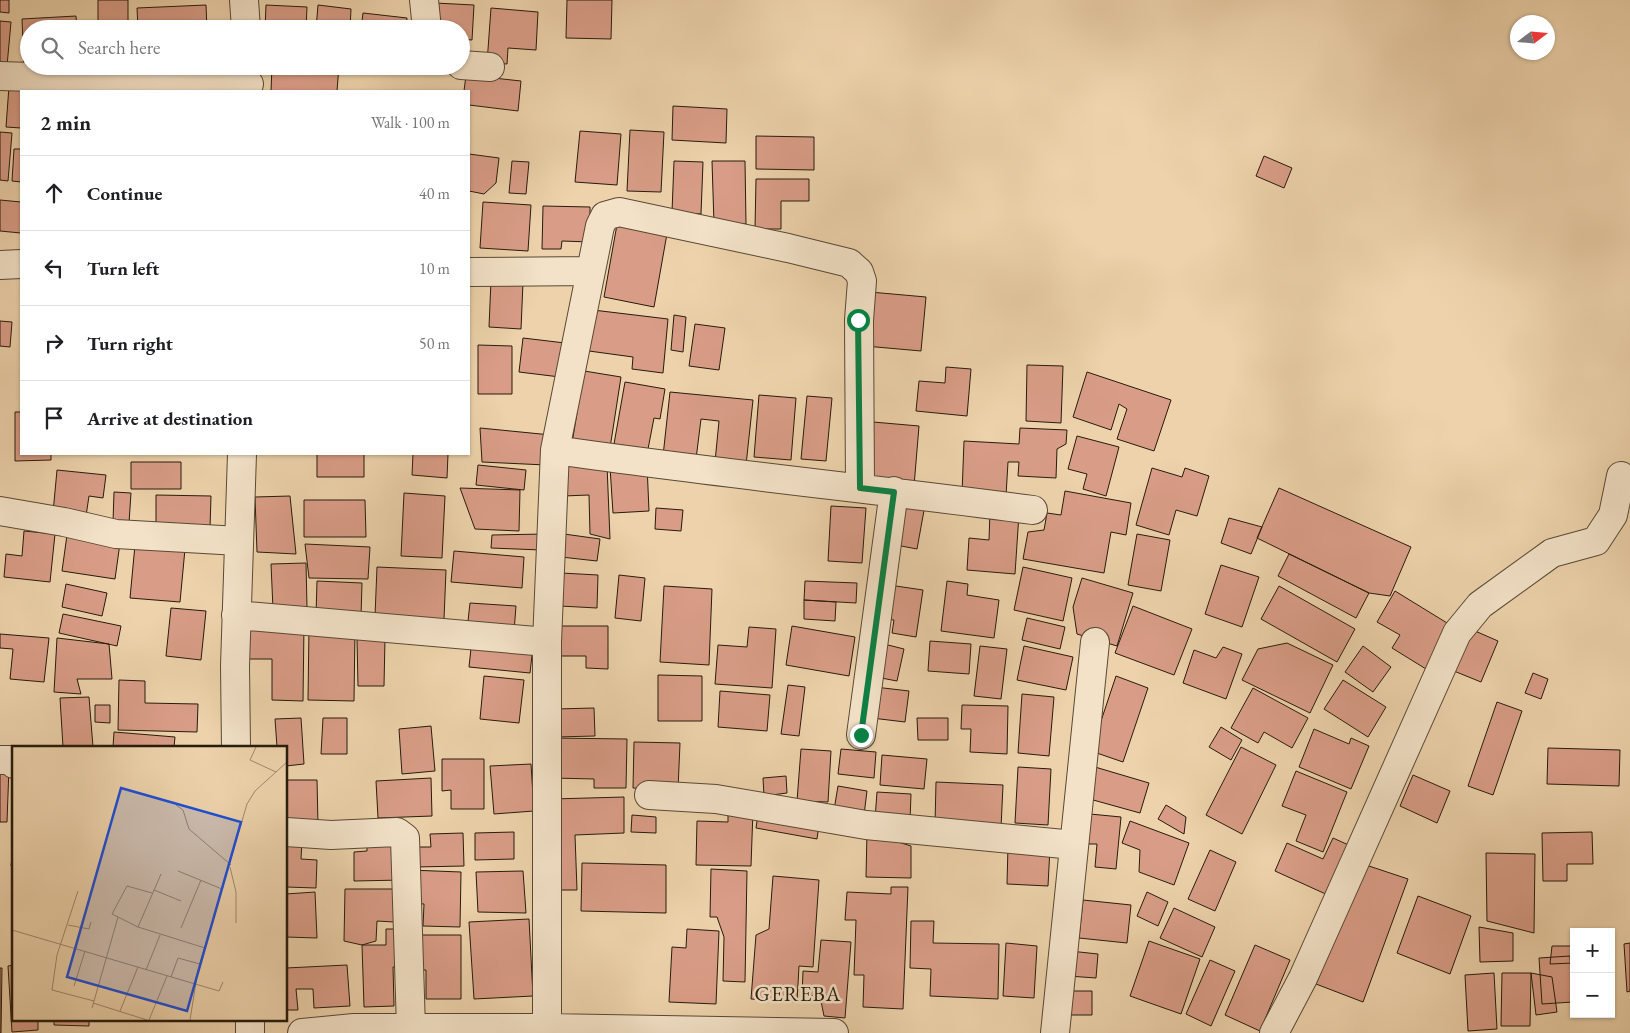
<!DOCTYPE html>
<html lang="en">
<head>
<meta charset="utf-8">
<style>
  :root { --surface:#fff; --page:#f6f6f6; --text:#202124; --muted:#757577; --line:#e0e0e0 }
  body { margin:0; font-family:"EB Garamond",serif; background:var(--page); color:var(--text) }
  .controls { position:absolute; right:15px; bottom:15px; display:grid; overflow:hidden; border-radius:0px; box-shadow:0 1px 4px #0004 }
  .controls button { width:45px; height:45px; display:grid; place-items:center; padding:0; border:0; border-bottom:1px solid var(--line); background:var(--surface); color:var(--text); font:25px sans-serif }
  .compass { position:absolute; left:1510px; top:15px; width:45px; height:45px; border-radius:50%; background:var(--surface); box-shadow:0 1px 4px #0004; rotate:74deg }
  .stop { position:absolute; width:15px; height:15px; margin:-11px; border:4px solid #0b8043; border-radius:50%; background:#fff }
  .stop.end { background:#0b8043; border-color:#fff; box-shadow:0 1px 5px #0008 }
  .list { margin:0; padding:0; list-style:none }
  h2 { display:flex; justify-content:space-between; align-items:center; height:65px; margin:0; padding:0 20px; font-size:21px }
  h2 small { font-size:16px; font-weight:400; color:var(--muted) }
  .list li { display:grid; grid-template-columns:32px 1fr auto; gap:15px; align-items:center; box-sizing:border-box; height:75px; padding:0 20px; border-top:1px solid var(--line) }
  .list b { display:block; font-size:19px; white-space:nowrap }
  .list em { font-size:16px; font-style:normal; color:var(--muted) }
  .icon { flex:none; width:28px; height:28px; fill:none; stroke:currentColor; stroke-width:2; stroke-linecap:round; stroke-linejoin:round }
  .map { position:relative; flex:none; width:1630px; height:1033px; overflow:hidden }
  .search { position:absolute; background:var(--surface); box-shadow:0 1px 4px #0004; left:20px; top:20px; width:450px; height:55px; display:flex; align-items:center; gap:12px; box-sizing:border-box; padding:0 18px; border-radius:28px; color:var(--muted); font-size:19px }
  .panel { position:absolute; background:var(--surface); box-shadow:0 1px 4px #0004; left:20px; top:90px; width:450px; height:365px; border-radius:0px }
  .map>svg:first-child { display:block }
  .building { fill:#d99d87; stroke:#271b0c }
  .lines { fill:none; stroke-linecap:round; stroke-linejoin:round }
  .minor-casing { stroke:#584934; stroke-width:30 }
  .minor { stroke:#f3e2c8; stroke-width:28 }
  .route { stroke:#0b8043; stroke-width:6 }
  .labels { text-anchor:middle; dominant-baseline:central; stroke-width:5; stroke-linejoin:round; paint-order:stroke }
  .quarter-label { font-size:21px; letter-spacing:1px; fill:#271b0c; stroke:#f3e2c8 }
  .inset-road { fill:none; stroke:#9e896b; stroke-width:1 }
  .view { fill:#1d4ed8; fill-opacity:0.15; stroke:#1d4ed8; stroke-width:2.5 }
  .inset-edge { fill:none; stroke:#271b0c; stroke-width:2.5 }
</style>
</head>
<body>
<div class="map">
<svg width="1630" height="1033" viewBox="0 0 1630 1033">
  <rect width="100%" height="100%" fill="#edd2ab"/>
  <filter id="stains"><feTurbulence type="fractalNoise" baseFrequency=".004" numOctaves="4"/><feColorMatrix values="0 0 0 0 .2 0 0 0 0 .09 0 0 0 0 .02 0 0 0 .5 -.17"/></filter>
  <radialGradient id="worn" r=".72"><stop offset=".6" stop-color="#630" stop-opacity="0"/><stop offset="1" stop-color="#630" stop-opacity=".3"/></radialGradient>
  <path class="building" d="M0,0H9V13L0,12Z
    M98,0H128V29H98Z
    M567,0H612L611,39L566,38Z
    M435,3L474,5L472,40L461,39V29H433Z
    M206,5L207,29H138L137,8Z
    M266,5L307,7L306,29H265Z
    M318,5L351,9L350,29H316Z
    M491,8L538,12L536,50L508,48L507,64L487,63Z
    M363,13L407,18L406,29H361Z
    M76,16L77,29H29V66L24,69L22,19Z
    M0,21L11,22L7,66L0,65Z
    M140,66H209V70L140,72Z
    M272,66H339L337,91H271Z
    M466,75L521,81L518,111L469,105V91H464Z
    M9,86L52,91H21V128L6,127Z
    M673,106L727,109L726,143L672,140Z
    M630,130L664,132L661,192L627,191Z
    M580,131L621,134L617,185L575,182Z
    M0,132L12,133L8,181L0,180Z
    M756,136L814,137V170L756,169Z
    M14,149H21V182L12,181Z
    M469,154L499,158L496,183L484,194L469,191Z
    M1264,156L1292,168L1284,188L1256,176Z
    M512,161L529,162L526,194L509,193Z
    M674,161L703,162L701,214L672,212Z
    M712,161H745L746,224H714Z
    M756,179H809V201H781V229H755Z
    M0,200L21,202V233L0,231Z
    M483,202L531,205L528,251L480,248Z
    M543,206L590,207V242L562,241L561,249H542Z
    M618,219L668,228L654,307L604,297Z
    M491,280L523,282L521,329L489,327Z
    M870,292L926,297L921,351L865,346Z
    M593,310L668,319L663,373L632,369L633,357L589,351Z
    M674,315L686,317L683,352L671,350Z
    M0,321L12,322L10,347L0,346Z
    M695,324L725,328L719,370L689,366Z
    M523,338L565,343L560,377L519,372Z
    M478,345L512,346V394H478Z
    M1027,365L1063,366L1061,423L1026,421Z
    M946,367L971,369L967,416L916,411L919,381L945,383Z
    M578,370L621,377L610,448L572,443L577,413L571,409Z
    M1087,372L1171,400L1154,451L1117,439L1127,409L1119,404L1111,430L1073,417Z
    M625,382L665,389L660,419L654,418L648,449L614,444Z
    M670,392L753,400L746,465L715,462L719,421L701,419L696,459L663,456Z
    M759,395L796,398L791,460L754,457Z
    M807,396L832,398L826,461L801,459Z
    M15,412H21V454H51V460L15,461Z
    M873,422L919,426L914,486L868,482Z
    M480,428L551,435L546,465L482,462Z
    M1020,428L1067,430L1066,444L1057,449L1056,478L1018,476L1019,462H1008L1006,496L962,494L964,441L1019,444Z
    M1077,436L1119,447L1106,496L1083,489L1087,474L1068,469Z
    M317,454H364V477H317Z
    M413,454H448L447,478L412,475Z
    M131,462H181V489H131Z
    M478,465L526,470L524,490L476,485Z
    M607,465L610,539L590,534L589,495L563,496L562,466Z
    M647,465L649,511L613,513L610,467Z
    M1152,468L1182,477L1185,468L1209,476L1197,516L1176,510L1169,535L1136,525Z
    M57,470L106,475L103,498L89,496L86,516L53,513Z
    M460,488L520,490L519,531L475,529Z
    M1279,488L1411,547L1390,596L1369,593L1257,538Z
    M1065,491L1131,503L1126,535L1111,532L1104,573L1023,559L1028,532L1044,530L1047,513L1061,515Z
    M114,492L131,493L129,523L113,522Z
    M404,493L445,496L442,558L401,556Z
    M156,495L211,496L210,528L156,526Z
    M290,496L296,554L257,552L255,497Z
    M304,500H365L366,537H304Z
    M903,501L925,505L917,549L896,545Z
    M831,506L866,508L862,563L828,561Z
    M656,508L683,510L681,531L655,529Z
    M990,511L1019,514L1015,574L967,570L969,538L989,540Z
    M1229,518L1262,527L1251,554L1221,543Z
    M24,531L55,534L50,582L4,577L6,554L22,556Z
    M545,534L541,550L491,548L492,535Z
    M564,534L600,539L597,561L561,557Z
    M1137,534L1170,540L1161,591L1128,585Z
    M67,535L120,543L115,579L62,571Z
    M305,544L370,547L368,579L309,578Z
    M135,545L185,549L180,602L130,598Z
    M454,551L524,557L522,588L451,582Z
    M1289,554L1369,593L1356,618L1278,576Z
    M306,563L307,607L273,609L271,564Z
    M1221,565L1259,577L1242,627L1205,614Z
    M377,567L446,570L444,619L375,616Z
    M1023,567L1072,578L1063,621L1014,610Z
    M561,573L598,575L597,608L560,606Z
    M619,575L645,578L641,621L615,618Z
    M1082,578L1133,593L1117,646L1077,634L1073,607Z
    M317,581L362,583L361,617L316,615Z
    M805,581L857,583L856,603L804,600Z
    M947,581L968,584L967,595L999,600L994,638L941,631Z
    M66,584L107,593L102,616L62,607Z
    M889,585L923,590L916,637L892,633L894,620L883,619Z
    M664,586L712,589L709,665L660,662Z
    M1279,586L1355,629L1337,662L1261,619Z
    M1395,591L1452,626L1426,669L1392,648L1400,635L1377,622Z
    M804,600L836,602L835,621L804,619Z
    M470,603L516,606L514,632L467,630Z
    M1133,606L1192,629L1174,675L1115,653Z
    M171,608L206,611L201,660L166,656Z
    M63,614L121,626L117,646L59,633Z
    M1027,618L1065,627L1060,649L1022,640Z
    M250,623L304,624L303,701L272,700V659H249Z
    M559,626H608V669L586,668V656H559Z
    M792,626L855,637L849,676L786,665Z
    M749,627L776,629L772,688L715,684L718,645L747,647Z
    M1466,627L1498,641L1481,682L1449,669Z
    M309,628L355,629L354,701L308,700Z
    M0,634L49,638L44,682L10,679L13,649L0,648Z
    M57,638L109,644L112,679H77L81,694L54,692Z
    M357,638H385L384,686H358Z
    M472,639L533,646L530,673L469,667Z
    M930,641L971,644L969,674L928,671Z
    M1287,643L1333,665L1310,713L1242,680L1258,649Z
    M884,644L904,649L897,681L876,677Z
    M980,646L1007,649L1001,699L974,696Z
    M1024,646L1073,657L1066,690L1017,680Z
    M1363,646L1391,667L1373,692L1345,672Z
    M1223,647L1242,654L1226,699L1183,683L1194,650L1216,658Z
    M1533,673L1548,679L1541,699L1525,693Z
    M658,675L702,676V721H658Z
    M484,676L524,680L519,723L480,719Z
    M1116,676L1148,688L1123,762L1091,751Z
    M119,680L145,681V703L198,704L197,732L118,730Z
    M1343,680L1386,707L1368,737L1324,709Z
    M788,685L805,687L799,736L781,734Z
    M875,687L909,691L905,722L872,718Z
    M1253,688L1308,718L1292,748L1264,732L1258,743L1231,728Z
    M720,691L770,695L767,731L718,727Z
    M1022,694L1054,697L1049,756L1018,753Z
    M89,697L93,747H63L60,698Z
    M1497,702L1522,711L1493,795L1468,786Z
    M95,705H110V723L95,722Z
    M962,705L1008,706L1007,754L970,752L971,729H961Z
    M594,708L595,736L556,737L555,709Z
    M301,718L304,764L286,766V747H277L275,719Z
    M323,718H347V754H321Z
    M917,718H948V740H918Z
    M431,726L435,771L402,774L399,729Z
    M1221,727L1242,740L1231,760L1209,747Z
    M1314,729L1349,744L1351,738L1369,746L1351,789L1299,767Z
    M114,732L175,737L174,747H113Z
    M553,738L627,739L626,788H594V779L553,778Z
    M634,742L680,743L678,790L633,788Z
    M1241,747L1276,765L1242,834L1206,815Z
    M1548,748L1620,750L1619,786L1547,784Z
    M801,749L831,751L828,802L797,801Z
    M841,749L876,752L874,778L838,774Z
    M882,755L927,759L924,789L880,785Z
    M442,759H484V809H451V790L442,791Z
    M531,764L534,811L494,814L490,766Z
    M0,767H9L7,822H0Z
    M1018,767L1051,769L1048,825L1015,823Z
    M1095,767L1149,783L1140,813L1086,798Z
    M1296,771L1347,792L1323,852L1296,841L1306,815L1282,806Z
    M1413,775L1450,791L1437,823L1400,806Z
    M786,776L787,793L764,796L763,778Z
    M431,778L432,816L378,818L376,781Z
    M286,780H317L318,825H286Z
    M936,782L1003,785L1001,828L935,824Z
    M838,786L867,791L864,815L834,810Z
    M877,792L911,794L910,821L875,819Z
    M624,797V833L575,835L577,890H556L552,799Z
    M1166,805L1186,817L1184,834L1158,819Z
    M728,810H753L751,866L696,865L697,821L728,822Z
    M758,814L819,825L817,839L756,828Z
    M1090,814L1121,817L1116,869L1095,867L1097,844H1087Z
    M632,815L656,817V833L631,832Z
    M1130,821L1189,843L1174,885L1139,872L1140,850L1122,843Z
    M514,832V859L475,860V833Z
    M867,832L911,846V878L866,877Z
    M1592,832L1593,864H1567V881H1543L1542,833Z
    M463,833L464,866L415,867L414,847H431L430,834Z
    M1333,838L1353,847L1330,896L1275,871L1287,843L1323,859Z
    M14,840V867L11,866Z
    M402,840L403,880L354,881V852L367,851V841Z
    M286,841H302L301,859L317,860L316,888L286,887Z
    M1008,846L1050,848L1048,886L1007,884Z
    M1210,850L1236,862L1215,911L1188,899Z
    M1486,853L1535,854L1534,933L1487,921Z
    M582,863L666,865V913L581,911Z
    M1366,865L1408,879L1363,1002L1316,984Z
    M711,869L747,871L745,982L723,981L724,937L717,917H710Z
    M409,870L461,872L460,927L423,926L424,904L408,903Z
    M523,871L526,913L478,912L476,872Z
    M773,876L819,880L813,967L799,966L797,1002L751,999L756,935L769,929Z
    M891,887H908L903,1009L863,1007L864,975H854L856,920H845L847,892L891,894Z
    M345,889H394V922L377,921L376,941L362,945L344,941Z
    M315,892L317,938L286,937V894Z
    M1147,892L1168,902L1158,926L1137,916Z
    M1418,896L1471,916L1450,974L1397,953Z
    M1083,900L1131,905L1127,943L1079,938Z
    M1174,908L1215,927L1202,957L1160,938Z
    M529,919L533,996L474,999L469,922Z
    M911,921H934L933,943L999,944L998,999L930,996L931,969L910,968Z
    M1479,927L1513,933V961L1480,962Z
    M386,929H405L406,966L393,967L394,1006L364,1007L362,945H386Z
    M687,929L719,931L716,1004L669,1002L672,947L686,948Z
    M412,935H461V999H426V970H412Z
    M821,940L851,942L845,1018L824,1016L820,996L802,995L803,971L818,972Z
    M1149,941L1200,959L1181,1014L1130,996Z
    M1006,943L1037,946L1034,998L1003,996Z
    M1630,943V991L1627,992L1624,944Z
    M1255,945L1290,960L1260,1031L1225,1015Z
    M1552,946H1572L1573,963L1550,964Z
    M1070,951L1098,954L1096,978L1068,976Z
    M1570,956L1573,1002L1542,1004L1539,958Z
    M1210,960L1235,971L1211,1026L1186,1014Z
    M1611,961H1614L1611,983Z
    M14,965V1019H38V1030L12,1032L8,966Z
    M347,965L350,1006L314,1008L313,989H296L298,1010H286V968Z
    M0,968H2L1,1033H0Z
    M1494,973L1497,1029L1468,1031L1465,975Z
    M1502,973H1531L1530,1026H1501Z
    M1531,973L1552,977L1557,1012L1536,1015Z
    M1066,991H1092V1015H1066Z
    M54,1019H89V1026L54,1025Z
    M125,1019H164V1021L125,1020Z"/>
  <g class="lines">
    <g class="minor-casing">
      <path id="minor" d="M244,0L246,29
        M424,0L427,29
        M461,65L490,67
        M0,76L249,84
        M0,265L21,264
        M469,272L591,271
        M555,450C714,473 874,489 1033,510
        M0,511L64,522L116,534L239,541
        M236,615L547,642
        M861,735L894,491
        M236,747L235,666L242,454
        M0,760H12L14,764
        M649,795L716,799L866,825L1074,845
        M286,832L331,835L397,832L405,838L411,1028
        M250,1019V1033
        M547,1028V642L555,450L600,226L605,216L619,212L788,248L849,263L859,272L862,281L859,320L860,488
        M302,1033L354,1028H547L834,1033
        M1055,1033L1095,642
        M1274,1033L1303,978L1457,633L1480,605L1552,553L1596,541L1613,515L1621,476"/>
    </g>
    <use href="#minor" class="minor"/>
  </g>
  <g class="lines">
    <path class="route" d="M858,320L860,488L894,492L861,735"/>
  </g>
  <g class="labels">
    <g class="quarter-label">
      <text x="798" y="993">GEREBA</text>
    </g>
  </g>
  <g transform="translate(12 746)">
    <rect width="275" height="275" fill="#edd2ab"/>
    <path class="inset-road" d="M244,1L238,14L264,26M164,59L171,64L177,83L219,119M218,121L224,146V177M166,125L210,143M142,144L169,155M66,145L45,209L40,244L82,255M140,147L115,140L100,168L126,181L193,202M56,179L77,183L79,176M126,181L149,128M169,182L189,134M0,184L207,245L211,236M134,224L148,189M159,231L166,212L188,218M62,240L73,205M81,257L135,274M80,262L106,171M108,265L126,221M137,274L155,230M178,274L186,224L235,58L243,45L275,16"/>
    <path class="view" d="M109,42L229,76L175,265L55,231Z"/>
    <rect width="275" height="275" class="inset-edge"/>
  </g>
  <rect width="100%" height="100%" filter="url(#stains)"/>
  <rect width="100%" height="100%" fill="url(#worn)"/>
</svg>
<div class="controls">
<button>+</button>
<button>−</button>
</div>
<svg class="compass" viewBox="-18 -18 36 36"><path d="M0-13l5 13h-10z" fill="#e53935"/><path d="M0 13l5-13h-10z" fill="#757577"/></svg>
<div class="stop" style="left:858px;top:320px"></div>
<div class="stop end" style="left:861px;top:735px"></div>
<div class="search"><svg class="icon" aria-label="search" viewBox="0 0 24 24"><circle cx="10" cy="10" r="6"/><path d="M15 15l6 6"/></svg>Search here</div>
<section class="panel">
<h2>2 min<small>Walk · 100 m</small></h2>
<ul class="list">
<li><svg class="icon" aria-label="ahead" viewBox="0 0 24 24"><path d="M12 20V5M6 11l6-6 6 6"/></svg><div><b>Continue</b></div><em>40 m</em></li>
<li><svg class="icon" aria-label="left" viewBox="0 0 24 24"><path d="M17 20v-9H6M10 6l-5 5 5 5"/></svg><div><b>Turn left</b></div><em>10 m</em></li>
<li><svg class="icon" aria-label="right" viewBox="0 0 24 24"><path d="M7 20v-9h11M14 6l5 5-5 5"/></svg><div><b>Turn right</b></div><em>50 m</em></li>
<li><svg class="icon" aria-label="arrive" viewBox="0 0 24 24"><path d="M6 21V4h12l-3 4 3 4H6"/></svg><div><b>Arrive at destination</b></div></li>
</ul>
</section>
</div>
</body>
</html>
